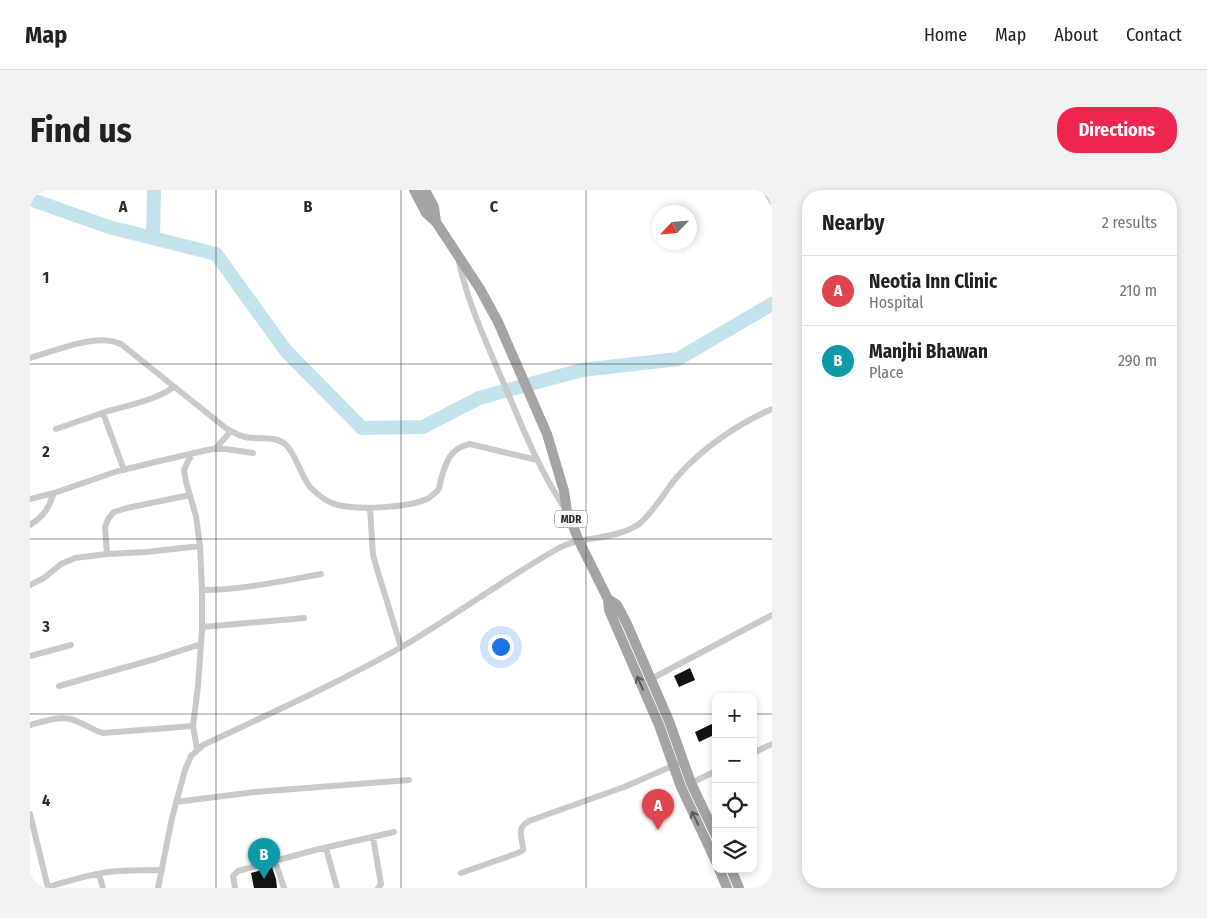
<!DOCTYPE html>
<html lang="en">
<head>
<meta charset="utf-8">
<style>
  :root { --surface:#fff; --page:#f2f2f2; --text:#222; --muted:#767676; --line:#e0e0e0; --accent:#ed254f }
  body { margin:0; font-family:"Fira Sans Condensed",sans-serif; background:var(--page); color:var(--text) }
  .controls { position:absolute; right:15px; bottom:15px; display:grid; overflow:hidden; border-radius:10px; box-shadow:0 2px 8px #0003 }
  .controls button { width:45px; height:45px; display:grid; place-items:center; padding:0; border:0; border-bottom:1px solid var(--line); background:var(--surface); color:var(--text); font:25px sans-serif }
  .compass { position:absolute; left:622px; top:15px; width:45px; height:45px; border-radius:50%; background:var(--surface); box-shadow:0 2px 8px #0003; rotate:244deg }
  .you { position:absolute; left:470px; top:456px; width:18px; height:18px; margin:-12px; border:4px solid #fff; border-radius:50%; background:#1a73e8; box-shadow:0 0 0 8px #1a73e833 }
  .badge { display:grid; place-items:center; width:32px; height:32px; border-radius:50%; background:var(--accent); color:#fff; font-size:16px; font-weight:700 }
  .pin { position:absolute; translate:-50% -41px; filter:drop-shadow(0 1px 2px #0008) }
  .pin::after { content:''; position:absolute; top:26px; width:18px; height:15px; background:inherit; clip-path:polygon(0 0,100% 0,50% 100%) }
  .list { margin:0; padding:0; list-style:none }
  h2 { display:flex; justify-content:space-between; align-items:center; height:65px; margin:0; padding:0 20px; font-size:21px }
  h2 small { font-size:16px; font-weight:400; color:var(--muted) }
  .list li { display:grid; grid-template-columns:32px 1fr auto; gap:15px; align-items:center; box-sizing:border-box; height:70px; padding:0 20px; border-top:1px solid var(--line) }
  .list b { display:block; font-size:19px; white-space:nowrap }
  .list p { margin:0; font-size:16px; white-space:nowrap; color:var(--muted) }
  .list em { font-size:16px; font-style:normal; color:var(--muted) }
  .icon { flex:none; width:28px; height:28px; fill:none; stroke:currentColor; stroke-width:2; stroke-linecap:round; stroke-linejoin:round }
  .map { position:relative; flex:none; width:742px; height:698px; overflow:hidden; border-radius:20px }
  header { display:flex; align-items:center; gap:30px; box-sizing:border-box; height:70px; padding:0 25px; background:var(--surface); border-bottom:1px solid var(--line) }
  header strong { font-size:24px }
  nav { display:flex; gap:28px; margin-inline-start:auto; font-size:18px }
  .intro { display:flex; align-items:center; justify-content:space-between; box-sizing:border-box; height:120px; padding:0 30px }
  h1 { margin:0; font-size:35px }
  .button { padding:12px 22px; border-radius:20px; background:var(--accent); color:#fff; font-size:18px; font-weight:700 }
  main { display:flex; gap:30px; padding:0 30px }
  aside { flex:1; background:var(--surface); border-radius:20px; box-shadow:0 2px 8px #0003 }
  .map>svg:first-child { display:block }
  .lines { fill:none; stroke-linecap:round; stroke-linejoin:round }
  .river { stroke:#c3e2ec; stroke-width:14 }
  .building { fill:#131313 }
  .street { stroke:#c9c9c9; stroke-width:6 }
  .primary { stroke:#a4a4a4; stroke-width:10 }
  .oneway { stroke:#5c5c5c }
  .grid { fill:none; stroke:#2c2c2c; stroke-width:1; stroke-opacity:0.55 }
  .labels { text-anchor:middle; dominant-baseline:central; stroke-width:5; stroke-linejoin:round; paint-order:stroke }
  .shield { fill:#fff; stroke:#6b6b6b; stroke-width:1 }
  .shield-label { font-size:11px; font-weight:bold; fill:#2c2c2c }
  .grid-label { font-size:16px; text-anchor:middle; font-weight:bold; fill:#2c2c2c; stroke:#fff; stroke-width:5; stroke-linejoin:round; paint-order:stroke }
</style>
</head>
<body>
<header>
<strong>Map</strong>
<nav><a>Home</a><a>Map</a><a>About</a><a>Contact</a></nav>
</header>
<div class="intro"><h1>Find us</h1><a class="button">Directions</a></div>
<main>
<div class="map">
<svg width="742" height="698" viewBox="0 0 742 698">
  <rect width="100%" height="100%" fill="#fff"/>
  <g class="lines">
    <path class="river" d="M0,9L79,37L186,64L256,161L332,238L393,237L449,208L552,180L648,169L742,114
      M123,48L124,0"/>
  </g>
  <path class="building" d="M660,478L665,490L649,497L644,486Z
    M686,532V544L669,552L665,542Z
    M242,677L246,689L247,698H224L221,683Z"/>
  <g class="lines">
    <path class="street" d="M735,0L742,12
      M429,72C438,114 457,154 474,194C492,236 508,278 534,317
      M0,168C21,162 58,147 80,151C84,151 87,153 91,154L197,239C203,242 208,245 215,247C228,250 244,245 255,254C265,262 271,286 280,297C288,305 297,313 308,315C330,320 379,318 399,308C401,306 406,303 408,300C410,298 410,293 411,289C416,272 420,258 440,254L507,270
      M73,223L94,280
      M26,239C43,233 61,227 78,221C101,215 125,210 144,197
      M185,259L201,241
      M163,263L157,273L154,280L156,292L166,326L170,356L172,400V440L168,496L163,536L167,559
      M0,309L24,303L88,281L138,269L182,259H196L223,263
      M340,318L343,365L347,379L371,457
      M0,335C15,325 18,319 24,303
      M77,364L75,337L78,329L84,322L97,318L160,305
      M0,395L14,388L31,374L45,368L77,364L116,362L170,356
      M172,400C212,400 252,391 291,384
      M172,437L274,428
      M0,466L41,455
      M621,489L742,425
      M29,496L125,469L171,454
      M0,535C12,532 27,526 40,529C52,532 62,540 73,543L163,536
      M723,563L742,554
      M659,594L686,581
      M146,612L225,602L379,590
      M0,624L18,698
      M343,647L351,694L348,698
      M296,658L307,698
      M245,671L254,698
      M431,683L488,663L493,660C493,647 485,639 499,631L594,597L654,571
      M69,684L73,698
      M18,697C38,691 58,685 78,682C96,680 114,680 132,680
      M128,698L142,628L155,580L161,566L173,555C239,524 306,494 370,458C423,427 473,390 527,359C552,345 584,351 609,334C622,324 636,300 647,287C672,258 708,234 742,219
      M205,698L203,686L208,681L285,660L364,642"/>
    <path class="primary" d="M384,0L396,23L406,32L450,99L468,132L517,244L534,301L537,321L549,351L578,409L579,420L629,535L651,597L686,672
      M395,0L404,17L406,32
      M578,409L587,415L597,434L639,531L661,593L686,646
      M689,679L697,698
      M701,679L709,698"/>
  </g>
  <defs><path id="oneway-shaft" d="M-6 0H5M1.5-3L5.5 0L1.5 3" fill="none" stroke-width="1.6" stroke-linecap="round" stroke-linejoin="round" transform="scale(1.25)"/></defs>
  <g class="oneway">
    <use href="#oneway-shaft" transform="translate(610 493) rotate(-113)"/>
    <use href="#oneway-shaft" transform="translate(665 628) rotate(-115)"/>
  </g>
  <path class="grid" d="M186,0V698M371,0V698M556,0V698M0,174H742M0,349H742M0,524H686M723,524H742"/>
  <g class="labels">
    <rect class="shield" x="525" y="320.5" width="32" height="17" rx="4"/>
    <g class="shield-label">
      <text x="541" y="329">MDR</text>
    </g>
  </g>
  <g class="grid-label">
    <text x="93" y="22">A</text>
    <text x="278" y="22">B</text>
    <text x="464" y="22">C</text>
    <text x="16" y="93">1</text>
    <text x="16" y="267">2</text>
    <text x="16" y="442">3</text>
    <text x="16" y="616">4</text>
  </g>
</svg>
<div class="controls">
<button>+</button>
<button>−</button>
<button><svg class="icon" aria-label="locate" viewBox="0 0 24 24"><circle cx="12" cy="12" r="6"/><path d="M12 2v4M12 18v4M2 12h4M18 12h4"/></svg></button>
<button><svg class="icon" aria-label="layers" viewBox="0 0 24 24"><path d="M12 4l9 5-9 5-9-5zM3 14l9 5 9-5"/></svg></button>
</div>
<svg class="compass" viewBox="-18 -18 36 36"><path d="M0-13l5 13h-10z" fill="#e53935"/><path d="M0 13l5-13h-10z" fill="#767676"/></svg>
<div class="you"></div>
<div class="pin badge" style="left:628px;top:640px;background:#e0444e">A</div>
<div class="pin badge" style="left:234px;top:689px;background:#0f9aa8">B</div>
</div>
<aside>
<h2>Nearby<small>2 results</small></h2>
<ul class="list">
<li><span class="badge" style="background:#e0444e">A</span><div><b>Neotia Inn Clinic</b><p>Hospital</p></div><em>210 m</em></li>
<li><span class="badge" style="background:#0f9aa8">B</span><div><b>Manjhi Bhawan</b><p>Place</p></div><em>290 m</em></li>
</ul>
</aside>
</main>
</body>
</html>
